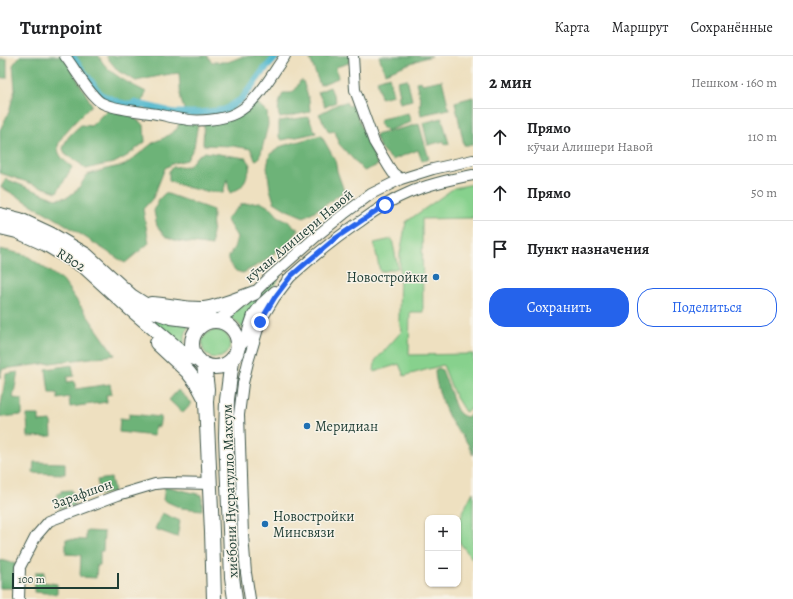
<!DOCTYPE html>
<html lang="ru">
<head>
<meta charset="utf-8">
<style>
  :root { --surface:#fff; --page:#f2f2f2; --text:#202124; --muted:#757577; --line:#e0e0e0; --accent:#2563eb }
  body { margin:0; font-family:Alegreya,serif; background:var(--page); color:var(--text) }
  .controls { position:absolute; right:12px; bottom:12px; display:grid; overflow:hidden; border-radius:8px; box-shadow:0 1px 3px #0004 }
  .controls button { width:36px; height:36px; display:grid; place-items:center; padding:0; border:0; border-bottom:1px solid var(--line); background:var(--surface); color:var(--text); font:20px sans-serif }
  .scale { position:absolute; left:12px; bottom:10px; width:107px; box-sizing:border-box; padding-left:4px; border:2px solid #1f3d34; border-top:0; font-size:11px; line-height:14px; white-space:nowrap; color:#1f3d34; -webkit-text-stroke:3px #f7f3e8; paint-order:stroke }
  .stop { position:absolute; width:12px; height:12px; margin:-9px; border:3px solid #2563eb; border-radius:50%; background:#fff }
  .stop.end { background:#2563eb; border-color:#fff; box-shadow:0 1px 4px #0008 }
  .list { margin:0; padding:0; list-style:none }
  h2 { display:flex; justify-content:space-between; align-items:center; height:52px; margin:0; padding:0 16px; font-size:17px }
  h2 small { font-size:13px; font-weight:400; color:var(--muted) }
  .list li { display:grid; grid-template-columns:26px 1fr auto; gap:12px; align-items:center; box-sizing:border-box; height:56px; padding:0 16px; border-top:1px solid var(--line) }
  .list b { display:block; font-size:15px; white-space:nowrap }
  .list p { margin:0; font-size:13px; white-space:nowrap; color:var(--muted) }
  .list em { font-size:13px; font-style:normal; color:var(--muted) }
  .actions { display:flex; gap:8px; padding:12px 16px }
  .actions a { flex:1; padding:9px 0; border:1px solid var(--accent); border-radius:16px; text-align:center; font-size:14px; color:var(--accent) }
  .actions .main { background:var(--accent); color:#fff }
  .icon { flex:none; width:22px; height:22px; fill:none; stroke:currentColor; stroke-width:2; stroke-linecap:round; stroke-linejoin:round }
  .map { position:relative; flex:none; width:473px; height:543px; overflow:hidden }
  header { display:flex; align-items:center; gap:24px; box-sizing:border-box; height:56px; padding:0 20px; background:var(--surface); border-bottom:1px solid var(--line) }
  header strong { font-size:19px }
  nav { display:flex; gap:22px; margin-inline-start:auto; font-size:14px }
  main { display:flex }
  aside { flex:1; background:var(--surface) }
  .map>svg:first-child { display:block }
  .green { fill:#87d18d; stroke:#538760 }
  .forest { fill:#6db378; stroke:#467856 }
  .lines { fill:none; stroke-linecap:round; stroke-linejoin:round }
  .canal { stroke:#4fb7cd; stroke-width:7 }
  .minor-casing { stroke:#3e5549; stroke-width:12 }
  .highway-casing { stroke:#3e5549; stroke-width:16 }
  .minor { stroke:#fff; stroke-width:10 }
  .highway { stroke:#fff; stroke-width:14 }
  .route { stroke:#2563eb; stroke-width:5 }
  .poi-dot { fill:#1f6fb2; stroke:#f7f3e8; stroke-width:1.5 }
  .labels { text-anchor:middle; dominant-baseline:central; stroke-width:3; stroke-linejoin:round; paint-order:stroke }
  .street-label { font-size:14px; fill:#1f3d34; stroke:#f7f3e8 }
  .poi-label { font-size:14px; fill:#1f3d34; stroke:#f7f3e8; text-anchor:start }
</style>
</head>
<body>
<header>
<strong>Turnpoint</strong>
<nav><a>Карта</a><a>Маршрут</a><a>Сохранённые</a></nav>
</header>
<main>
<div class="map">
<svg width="473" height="543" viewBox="0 0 473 543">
  <rect width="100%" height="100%" fill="#f7f3e8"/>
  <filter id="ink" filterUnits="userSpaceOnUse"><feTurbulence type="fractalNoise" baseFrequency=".025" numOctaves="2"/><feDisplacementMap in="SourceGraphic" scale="8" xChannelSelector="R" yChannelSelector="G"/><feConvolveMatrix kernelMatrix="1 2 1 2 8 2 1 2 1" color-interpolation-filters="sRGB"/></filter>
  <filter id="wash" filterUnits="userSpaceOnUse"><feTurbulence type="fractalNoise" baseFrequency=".012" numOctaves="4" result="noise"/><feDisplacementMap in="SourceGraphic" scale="16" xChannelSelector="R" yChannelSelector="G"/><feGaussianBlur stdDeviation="0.9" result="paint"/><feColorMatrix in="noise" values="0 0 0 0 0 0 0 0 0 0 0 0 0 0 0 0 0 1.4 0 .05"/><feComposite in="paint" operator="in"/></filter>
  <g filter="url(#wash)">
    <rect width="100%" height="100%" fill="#eee0c0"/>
    <path class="green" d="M473,128V162L422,163L423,256H410L409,299L473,298V352L465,356L455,340L443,309L404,320L399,308L374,316L375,305L402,275L399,265L400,198L406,166L454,132Z
      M392,183L398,212L380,216L374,187Z
      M277,222L278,225C263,240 251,254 243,274L239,268L228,259L250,245Z
      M141,256L190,268C185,277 183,284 184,294Z
      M202 288a14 14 0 1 1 28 0a14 14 0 1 1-28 0Z
      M473,436V504C469,498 461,489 458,484C454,471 467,447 473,436Z"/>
    <path class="forest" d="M20,0H62L70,10L92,49C84,58 56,81 58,93C59,101 66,106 72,111L64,125L57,136L0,117V74L9,56L15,33L13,9Z
      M74,0H99C106,17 131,28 146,36L141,51L121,46L102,38Z
      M106,0H207L212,6H228L241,1L252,0H275L262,15L242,41L225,53L201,56H185L181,44L179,17L164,19L136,25L118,15Z
      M309,0H349V7L336,11L338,22L320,29Z
      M379,0H432L424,2L385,17Z
      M0,3H7V22H0Z
      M389,20L393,39L381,42L377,24Z
      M407,23L412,44L400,47L398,39H400L397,25Z
      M442,24L449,53L421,59L419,48L421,47L416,26L421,25L422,28Z
      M300,25H303L309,44L310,56L280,62C276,54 280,44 283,37H291L296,33Z
      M330,31L336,46L325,51L318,36Z
      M473,41V89H464L455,46Z
      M255,45L267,56L268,69L261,97L258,103L255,104L251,93L233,90L203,89L204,66Z
      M346,46L348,50L353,49L362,72L378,109L364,115L339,88L335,75L329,76L319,58L338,48Z
      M107,54L130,59L144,69L145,86L127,100L114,107L98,110L86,113L79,107L66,99L63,93C66,81 72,77 81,69L91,70Z
      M408,57L411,66L387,75L384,72H382L379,66L381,64V63Z
      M308,61L316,77L282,84L279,81V65Z
      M442,62L449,88L445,89L444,85L428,89L423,67Z
      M180,64L198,67L194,91L187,104L174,107L165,112L153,142L143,153L149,187L125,207L60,165L1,131L6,123L56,143L68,141L78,133L87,119L106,113L125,109L154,86L164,82L177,73Z
      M419,68L429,103L422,105L418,94L392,104L380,92L375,79Z
      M321,79L335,104L337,115L344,135L327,148L304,161L287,154L274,146L270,133L267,111L270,98L282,90Z
      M205,96L246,102L250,107L249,115L244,127L240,132L230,137L227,123L223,137C202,135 188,133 169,125V115L173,111L189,110L197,100Z
      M165,137L213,154L212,190L177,185L165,180L157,170L154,155L159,143Z
      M260,146L271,152L278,160L286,164L299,174L286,190L278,194L263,206L243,217L236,215L229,207V200L234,192L237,181L226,163L242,148Z
      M0,193L26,199L63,225L115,299L2,313L0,322Z
      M72,309L74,320L67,321V326L74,325L76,333L110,328L112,338L106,339L107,346L70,351L69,341L58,343L57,337H49L46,313Z
      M439,312L442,314C445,321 447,328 450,335C454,345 455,359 467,361L473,356V399C470,394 469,389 466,385C461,378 455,372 451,365C444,352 435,329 435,314Z
      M18,316L13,342L22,343V359L0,361V354L6,318Z
      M178,334L192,347L183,357L169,344Z
      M129,358L161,361L159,371L155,370L154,380L119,376L120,362L129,363Z
      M27,359H39V366L51,365L52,380L28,381Z
      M34,406L65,407V418L33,417Z
      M111,422L114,436L100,439L97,424Z
      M165,430L202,439V454L181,452L163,444Z
      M72,434L74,450L59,452L57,438L61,437V435Z
      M162,457L180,465L177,481L155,473Z
      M86,475L104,476L103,495H100V509H97L96,522L80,521L81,499L66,498V483L86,484Z
      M0,504L17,508L14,532H0Z
      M36,516H44L43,526L57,528V538L34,536Z"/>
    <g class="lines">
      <path class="canal" d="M72,0L101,39L120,47L139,51
        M134,47L167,55
        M164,55L176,57H200L225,54L242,43L263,15L277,0"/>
    </g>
  </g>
  <g filter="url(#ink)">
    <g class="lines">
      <g class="minor-casing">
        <path id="minor" d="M65,0C74,11 91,42 102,47C113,53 137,55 150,57C161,58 172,62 183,63C197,66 223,64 236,57C259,45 270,20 285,0
          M353,0L355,34L374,86L389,111L393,117L401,123
          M287,224C310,203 334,183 361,165C376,154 391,144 408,137C429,128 451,123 473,119
          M216,265L236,252L254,237L268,223L319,178L344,158L371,138L401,123L433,113L473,104
          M238,293L245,285L249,271L253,259L261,248L275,235
          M19,543L20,511L36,480L49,465L118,439L155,428L165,427L210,428
          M250,543L246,517L243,479L239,359L243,327L248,306L260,266L275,241L291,220"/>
      </g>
      <g class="highway-casing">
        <path id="highway" d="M0,159L20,164L50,178L86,199L131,240L156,256L171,261L209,266
          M0,171L17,175L46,188L85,211L132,254L172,288L181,296L191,301L199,304
          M151,248C169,249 186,254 204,253C220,251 238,243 254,237
          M192 288a23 23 0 1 1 46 0a23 23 0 1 1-46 0Z
          M157,287L188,316L198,329L205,342
          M232,304L227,344L226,381L232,521L235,543
          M204,308L207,333L206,346L212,476L214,543"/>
      </g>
      <use href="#minor" class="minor"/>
      <use href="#highway" class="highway"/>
    </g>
  </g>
  <g class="lines" filter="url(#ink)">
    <path class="route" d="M260,266L275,241L291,220L306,207L336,182L385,149"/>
  </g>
  <g class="poi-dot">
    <circle cx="436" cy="221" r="4"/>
    <circle cx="307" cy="370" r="4"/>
    <circle cx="265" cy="468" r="4"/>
  </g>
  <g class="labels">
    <g class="street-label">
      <text transform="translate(299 180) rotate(-40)">кӯчаи Алишери Навоӣ</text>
      <text transform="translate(71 204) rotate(32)">RB02</text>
      <text transform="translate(230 435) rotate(-92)">хиёбони Нусратулло Махсум</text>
      <text transform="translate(82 438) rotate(-20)">Зарафшон</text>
    </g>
    <g class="poi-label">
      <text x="428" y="221" text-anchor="end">Новостройки</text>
      <text x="315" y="370">Меридиан</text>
      <text x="273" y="460">Новостройки<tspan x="273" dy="16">Минсвязи</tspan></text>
    </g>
  </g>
</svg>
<div class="controls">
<button>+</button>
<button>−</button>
</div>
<div class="scale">100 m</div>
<div class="stop" style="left:385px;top:149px"></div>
<div class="stop end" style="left:260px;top:266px"></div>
</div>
<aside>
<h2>2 мин<small>Пешком · 160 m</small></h2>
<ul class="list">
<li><svg class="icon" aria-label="ahead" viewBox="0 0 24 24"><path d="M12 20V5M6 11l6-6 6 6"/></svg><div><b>Прямо</b><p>кӯчаи Алишери Навоӣ</p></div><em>110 m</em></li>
<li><svg class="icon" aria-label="ahead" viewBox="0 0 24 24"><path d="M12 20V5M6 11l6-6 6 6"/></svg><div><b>Прямо</b></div><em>50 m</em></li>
<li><svg class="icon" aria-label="arrive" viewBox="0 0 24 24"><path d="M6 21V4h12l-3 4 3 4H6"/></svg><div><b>Пункт назначения</b></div></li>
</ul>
<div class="actions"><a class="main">Сохранить</a><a>Поделиться</a></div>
</aside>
</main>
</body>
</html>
